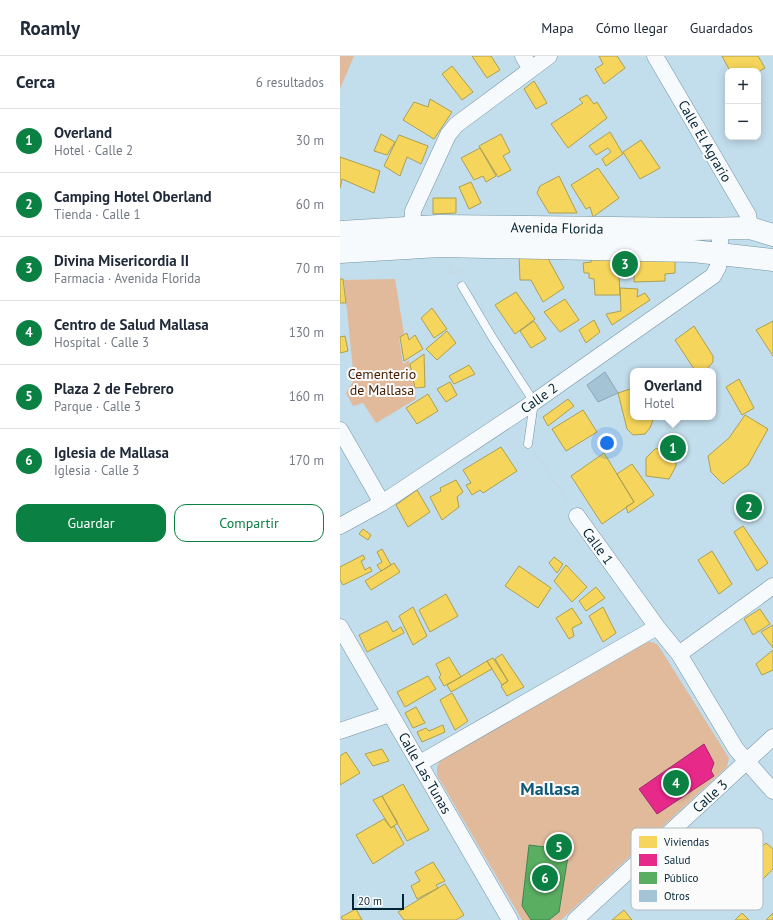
<!DOCTYPE html>
<html lang="es">
<head>
<meta charset="utf-8">
<style>
  :root { --surface:#fff; --page:#f2f2f3; --text:#1f2937; --muted:#747a83; --line:#e0e1e3; --accent:#0b8043 }
  body { margin:0; font-family:"PT Sans",sans-serif; background:var(--page); color:var(--text) }
  .controls { position:absolute; right:12px; top:12px; display:grid; overflow:hidden; border-radius:8px; box-shadow:0 2px 10px #0003 }
  .controls button { width:36px; height:36px; display:grid; place-items:center; padding:0; border:0; border-bottom:1px solid var(--line); background:var(--surface); color:var(--text); font:20px sans-serif }
  .scale { position:absolute; left:12px; bottom:10px; width:52px; box-sizing:border-box; padding-left:4px; border:2px solid #002436; border-top:0; font-size:11px; line-height:14px; white-space:nowrap; color:#002436; -webkit-text-stroke:3px #fbfbfb; paint-order:stroke }
  .you { position:absolute; left:267px; top:387px; width:14px; height:14px; margin:-10px; border:3px solid #fff; border-radius:50%; background:#1a73e8; box-shadow:0 0 0 6px #1a73e833 }
  .badge { display:grid; place-items:center; width:26px; height:26px; border-radius:50%; background:var(--accent); color:#fff; font-size:13px; font-weight:700 }
  .pin { position:absolute; translate:-50% -50%; border:2px solid #fff; box-shadow:0 1px 4px #0006 }
  .popup { position:absolute; left:290px; top:312px; width:86px; height:52px; box-sizing:border-box; display:grid; place-content:center; border-radius:8px; background:var(--surface); filter:drop-shadow(0 1px 3px #0005); font-size:13px; white-space:nowrap; color:var(--muted) }
  .popup b { font-size:15px; color:var(--text) }
  .popup::after { content:''; position:absolute; left:50%; top:100%; margin-left:-8px; border:8px solid transparent; border-top-color:var(--surface) }
  .list { margin:0; padding:0; list-style:none }
  h2 { display:flex; justify-content:space-between; align-items:center; height:52px; margin:0; padding:0 16px; font-size:17px }
  h2 small { font-size:13px; font-weight:400; color:var(--muted) }
  .list li { display:grid; grid-template-columns:26px 1fr auto; gap:12px; align-items:center; box-sizing:border-box; height:64px; padding:0 16px; border-top:1px solid var(--line) }
  .list b { display:block; font-size:15px; white-space:nowrap }
  .list p { margin:0; font-size:13px; white-space:nowrap; color:var(--muted) }
  .list em { font-size:13px; font-style:normal; color:var(--muted) }
  .actions { display:flex; gap:8px; padding:12px 16px }
  .actions a { flex:1; padding:9px 0; border:1px solid var(--accent); border-radius:12px; text-align:center; font-size:14px; color:var(--accent) }
  .actions .main { background:var(--accent); color:#fff }
  .map { position:relative; flex:none; width:433px; height:864px; overflow:hidden }
  header { display:flex; align-items:center; gap:24px; box-sizing:border-box; height:56px; padding:0 20px; background:var(--surface); border-bottom:1px solid var(--line) }
  header strong { font-size:19px }
  nav { display:flex; gap:22px; margin-inline-start:auto; font-size:14px }
  main { display:flex }
  aside { flex:1; background:var(--surface) }
  .map>svg:first-child { display:block }
  .green { fill:#e1b99b }
  .homes { fill:#f6d55c; stroke:#aca051 }
  .health { fill:#e7298a; stroke:#a22871 }
  .public { fill:#5aae61; stroke:#3f8554 }
  .building { fill:#a4c4d5; stroke:#89a7b6 }
  .lines { fill:none; stroke-linecap:round; stroke-linejoin:round }
  .service-casing { stroke:#7394a3; stroke-width:9 }
  .minor-casing { stroke:#7394a3; stroke-width:17 }
  .secondary-casing { stroke:#7394a3; stroke-width:23 }
  .path { stroke:#cbd4d9; stroke-width:2.5; stroke-dasharray:1 3; stroke-linecap:butt }
  .service { stroke:#f6fafc; stroke-width:8 }
  .minor { stroke:#f6fafc; stroke-width:16 }
  .secondary { stroke:#f6fafc; stroke-width:22 }
  .labels { text-anchor:middle; dominant-baseline:central; stroke-width:4; stroke-linejoin:round; paint-order:stroke }
  .street-label { font-size:14px; fill:#002436; stroke:#fbfbfb }
  .park-label { font-size:14px; fill:#451d00; stroke:#fbfbfb }
  .district-label { font-size:18px; font-weight:bold; fill:#0e5879; stroke:#fbfbfb }
  .key { fill:#fbfbfb; stroke:#b0bac0; stroke-width:1 }
  .key-label { font-size:11px; fill:#002436 }
</style>
</head>
<body>
<header>
<strong>Roamly</strong>
<nav><a>Mapa</a><a>Cómo llegar</a><a>Guardados</a></nav>
</header>
<main>
<aside>
<h2>Cerca<small>6 resultados</small></h2>
<ul class="list">
<li><span class="badge">1</span><div><b>Overland</b><p>Hotel · Calle 2</p></div><em>30 m</em></li>
<li><span class="badge">2</span><div><b>Camping Hotel Oberland</b><p>Tienda · Calle 1</p></div><em>60 m</em></li>
<li><span class="badge">3</span><div><b>Divina Misericordia II</b><p>Farmacia · Avenida Florida</p></div><em>70 m</em></li>
<li><span class="badge">4</span><div><b>Centro de Salud Mallasa</b><p>Hospital · Calle 3</p></div><em>130 m</em></li>
<li><span class="badge">5</span><div><b>Plaza 2 de Febrero</b><p>Parque · Calle 3</p></div><em>160 m</em></li>
<li><span class="badge">6</span><div><b>Iglesia de Mallasa</b><p>Iglesia · Calle 3</p></div><em>170 m</em></li>
</ul>
<div class="actions"><a class="main">Guardar</a><a>Compartir</a></div>
</aside>
<div class="map">
<svg width="433" height="864" viewBox="0 0 433 864">
  <rect width="100%" height="100%" fill="#c2ddec"/>
  <path class="green" d="M0,0H14L0,33Z
    M55,223L64,278L59,282L63,308L69,304L76,343L36,367L23,347L13,350L6,337L14,324L4,224Z
    M308,586H313L318,589L389,702L387,711L221,864H182L97,719V711L100,705Z"/>
  <path class="homes" d="M132,0H151L160,14L147,22Z
    M259,0H277L285,12L264,28L255,13L263,8Z
    M382,0H418L425,12L418,16L390,15Z
    M112,10L133,36L122,44L102,18Z
    M194,25L207,47L196,53L184,33Z
    M247,39L254,48L257,46L267,62L228,92L211,68L243,47L239,43Z
    M90,43L112,56L94,83L63,64L74,46L88,51Z
    M270,76L283,98L266,110L262,103L271,96L268,92L256,99L249,90Z
    M41,78L55,86L47,99L34,95Z
    M161,78L170,96L163,100L171,114L158,121L139,90Z
    M59,79L88,90L81,108L67,101L60,120L44,110Z
    M301,84L320,112L300,123L283,96Z
    M140,92L156,120L146,126L143,120L134,124L121,102Z
    M0,101L40,115L34,137L2,123L0,132Z
    M258,112L279,142L253,161L250,151L246,153L231,129Z
    M219,120L237,157H209L197,137L200,130Z
    M131,126L141,147L129,153L119,131Z
    M93,142H116V157L93,158Z
    M205,197L224,232L203,246L191,224H180L179,199Z
    M252,202H278L280,239H255L254,223L249,222V217H244L243,207L251,206Z
    M335,202V217L325,218V225L294,226V203Z
    M0,223H3L6,247H0Z
    M280,232L298,233L297,241L305,237L310,244L272,269L266,258L281,255Z
    M176,236L195,263L175,278L155,249Z
    M225,243L239,264L220,276L204,256Z
    M92,252L107,273L94,282L81,262Z
    M254,264L260,276L246,287L239,274Z
    M194,265L206,283L191,292L180,275Z
    M433,265V300L416,274Z
    M354,270L373,300V306L365,315L354,313L335,284Z
    M107,275L116,287L97,304L86,293Z
    M67,277L69,284L75,279L83,293L64,305L60,281Z
    M5,280L8,295L0,297V281Z
    M84,298L85,331L75,332L70,308Z
    M129,309L135,318L114,328L109,320Z
    M399,323L414,352L402,359L386,331Z
    M110,326L117,339L106,346L97,333Z
    M293,332V361H312L313,364L310,372L305,378L293,379L287,373L278,337Z
    M88,338L98,355L77,368L66,352Z
    M228,343L234,350L208,370L203,361Z
    M243,354L257,376L226,395L212,373Z
    M405,359L428,373L408,409L383,428L371,416L368,400L389,382Z
    M161,391L177,415L143,437L140,434L132,439L126,429L131,427L123,414Z
    M326,391L335,400L336,410L329,423L306,420V402L315,393Z
    M264,397L294,446L262,468L231,420Z
    M292,408L314,439L288,457L286,451L294,446L277,418Z
    M116,424L123,436L117,441L119,451L102,464L90,441L101,435L100,432Z
    M77,434L90,456L68,471L56,449Z
    M403,470L428,507L417,515L394,476Z
    M23,473L31,479L28,484L19,478Z
    M42,493L51,509L41,515L37,509L42,506L37,496Z
    M372,495L392,528L379,538L358,504Z
    M23,499L25,503L21,505L25,514L30,511L32,515L3,529L0,524V511Z
    M214,501L223,508L217,517L209,507Z
    M54,507L60,516L31,534L25,525Z
    M226,509L247,531L232,546L214,525Z
    M179,510L211,532L198,552L165,530Z
    M256,531L265,542L246,555L239,545Z
    M106,538L118,560L90,576L79,554Z
    M73,551L87,580L73,589L59,560Z
    M263,551L276,577L263,586L249,560Z
    M232,552L242,567L232,572L234,580L229,583L216,562Z
    M420,553L430,568L413,579L404,563Z
    M47,565L53,576L61,571L64,577L27,596L19,579Z
    M433,569V592L421,576Z
    M433,594V614L422,619L416,608Z
    M162,598L184,631L167,640L161,630L168,625L155,603Z
    M109,601L121,621L104,630L99,621L101,619L96,608Z
    M153,602L168,625L162,629L147,605Z
    M147,605L152,613L111,636L107,629Z
    M88,620L96,633L65,651L57,636Z
    M112,637L128,665L115,674L100,644Z
    M76,651L85,667L73,672L65,657Z
    M103,669L105,676L82,686L77,676L86,672L89,675Z
    M42,693L49,705L33,710L25,698Z
    M6,696L20,717L0,729V700Z
    M63,728L89,774L67,785L42,740Z
    M42,740L58,767L51,772L33,744Z
    M44,763L51,772L54,770L64,788L33,808L16,779Z
    M426,787L433,793V813L410,836L393,819Z
    M340,798L367,829L346,847L319,816Z
    M93,806L105,825L96,829L98,832L77,843L71,830L80,825L75,816Z
    M105,828L124,859L116,864H64L58,856Z
    M16,853L22,864H3L1,861Z
    M284,854L292,864H272Z
    M402,857L409,864H395Z
    M433,857V864H426Z"/>
  <path class="health" d="M364,688L374,707L371,715L374,720L317,758L299,733Z"/>
  <path class="public" d="M189,789L229,794L219,856L209,864H191L182,850Z"/>
  <path class="building" d="M265,316L278,337L258,346L247,329Z"/>
  <g class="lines">
    <g class="service-casing">
      <path id="service" d="M122,230L152,281L194,346L188,388"/>
    </g>
    <g class="minor-casing">
      <path id="minor" d="M183,0L191,13
        M315,0L408,159L410,172
        M72,172L73,155L108,79L116,69L209,0
        M0,374L42,447
        M237,460L317,571L339,598L396,693L433,735
        M0,470L42,447L194,346L373,220L378,211L381,173
        M0,571L170,864
        M339,598L433,530
        M0,675L50,658
        M80,707L317,571
        M235,864L433,681"/>
    </g>
    <g class="secondary-casing">
      <path id="secondary" d="M0,176L99,170L354,173L410,172L433,179
        M0,196L99,190L353,195L433,204"/>
    </g>
    <path class="path" d="M108,209L112,218L118,215L119,218
      M195,398L228,447"/>
    <use href="#service" class="service"/>
    <use href="#minor" class="minor"/>
    <use href="#secondary" class="secondary"/>
  </g>
  <g class="labels">
    <g class="street-label">
      <text transform="translate(365 85) rotate(60)">Calle El Agrario</text>
      <text transform="translate(217 172) rotate(1)">Avenida Florida</text>
      <text transform="translate(199 342) rotate(-35)">Calle 2</text>
      <text transform="translate(258 490) rotate(54)">Calle 1</text>
      <text transform="translate(85 717) rotate(60)">Calle Las Tunas</text>
      <text transform="translate(370 740) rotate(-42)">Calle 3</text>
    </g>
    <g class="park-label">
      <text x="42" y="318">Cementerio<tspan x="42" dy="16">de Mallasa</tspan></text>
    </g>
    <g class="district-label">
      <text x="210" y="732">Mallasa</text>
    </g>
  </g>
  <rect x="291" y="772" width="132" height="82" rx="6" class="key"/>
  <rect x="299" y="780" width="18" height="12" fill="#f6d55c"/>
  <rect x="299" y="798" width="18" height="12" fill="#e7298a"/>
  <rect x="299" y="816" width="18" height="12" fill="#5aae61"/>
  <rect x="299" y="834" width="18" height="12" fill="#a4c4d5"/>
  <g class="key-label">
    <text x="324" y="790">Viviendas</text>
    <text x="324" y="808">Salud</text>
    <text x="324" y="826">Público</text>
    <text x="324" y="844">Otros</text>
  </g>
</svg>
<div class="controls">
<button>+</button>
<button>−</button>
</div>
<div class="scale">20 m</div>
<div class="you"></div>
<div class="pin badge" style="left:333px;top:392px">1</div>
<div class="popup"><b>Overland</b>Hotel</div>
<div class="pin badge" style="left:409px;top:451px">2</div>
<div class="pin badge" style="left:285px;top:208px">3</div>
<div class="pin badge" style="left:336px;top:727px">4</div>
<div class="pin badge" style="left:219px;top:791px">5</div>
<div class="pin badge" style="left:205px;top:822px">6</div>
</div>
</main>
</body>
</html>
